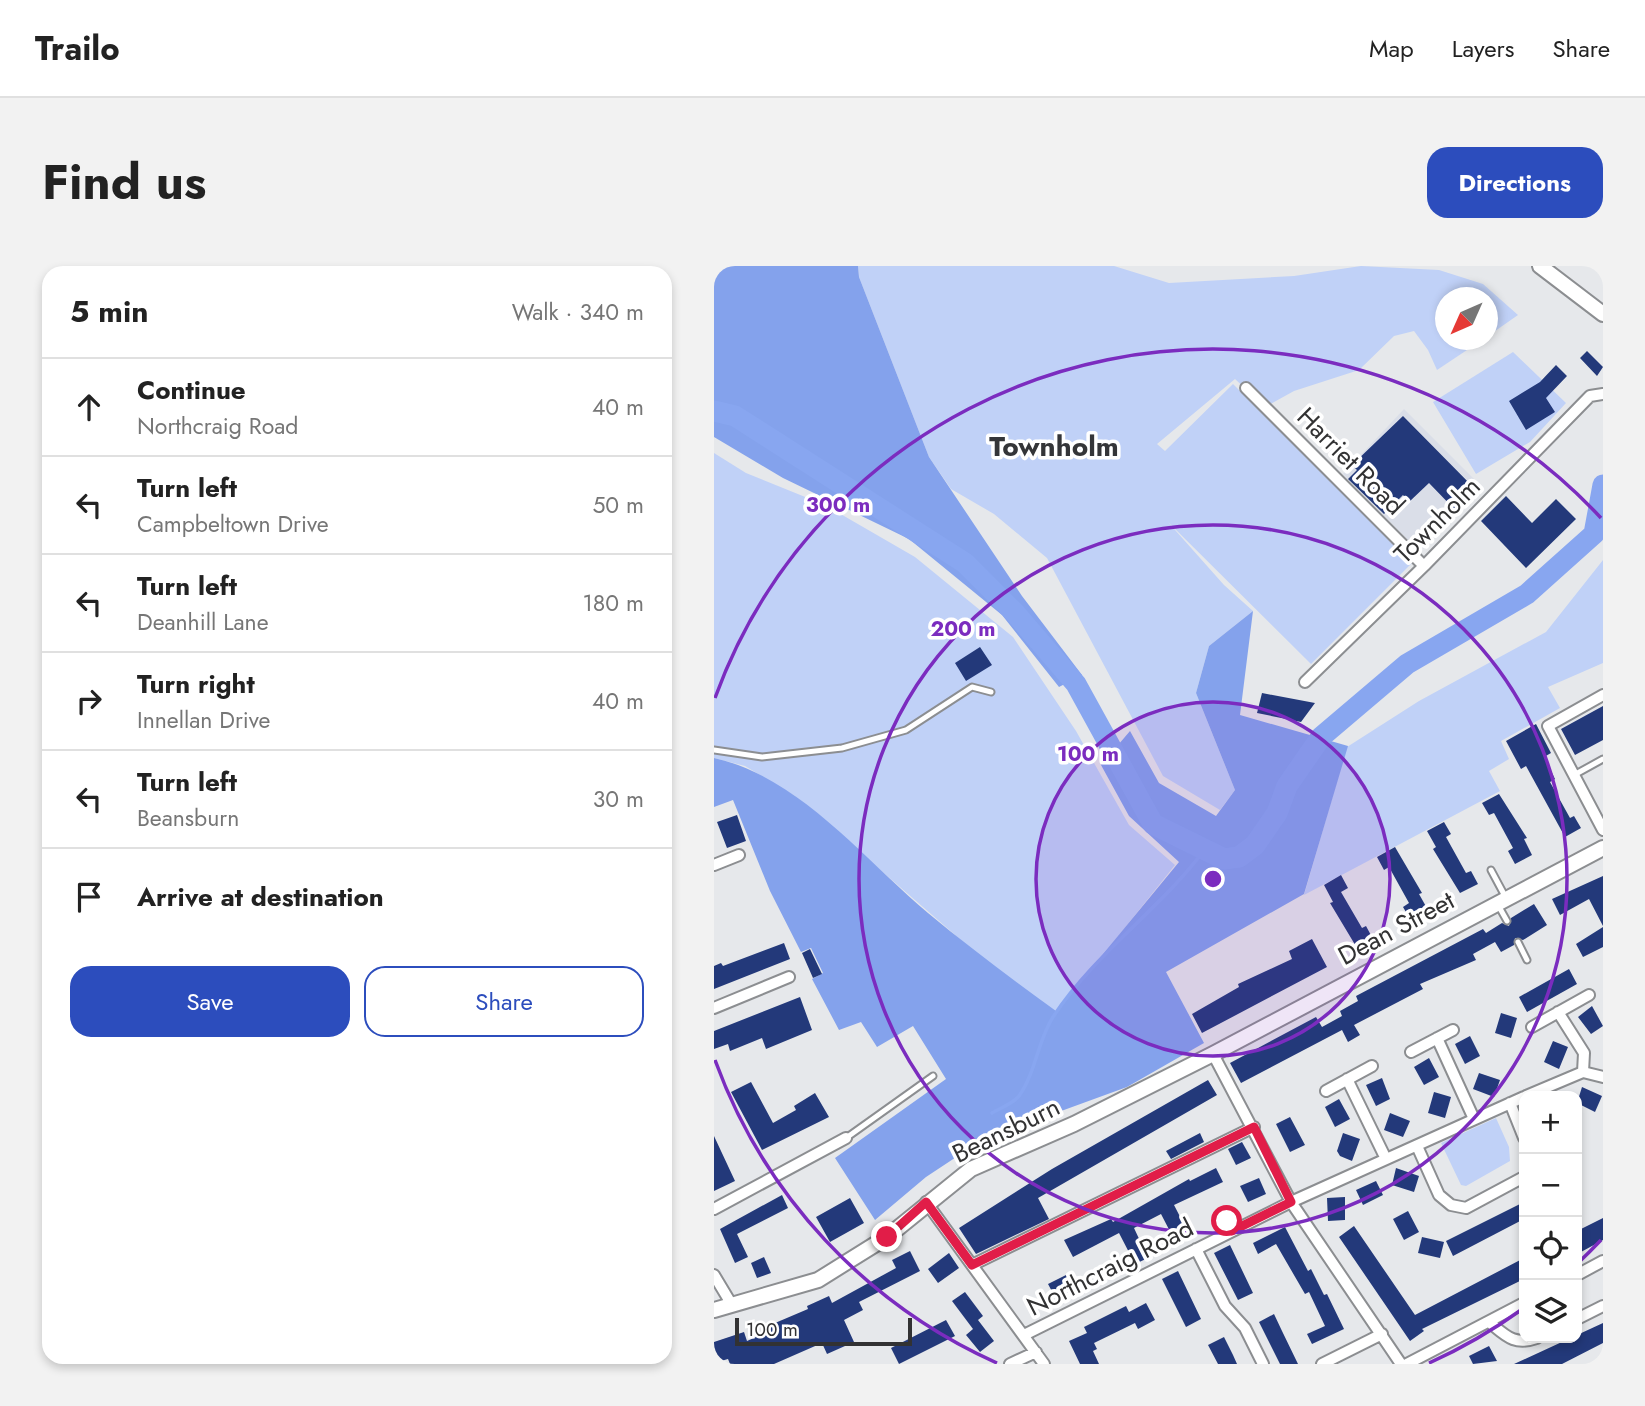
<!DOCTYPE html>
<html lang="en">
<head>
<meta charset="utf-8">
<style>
  :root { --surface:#fff; --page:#f2f2f2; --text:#222; --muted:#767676; --line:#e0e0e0; --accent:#2c4dbd }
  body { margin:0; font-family:Jost,sans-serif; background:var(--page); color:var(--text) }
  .controls { position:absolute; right:21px; bottom:21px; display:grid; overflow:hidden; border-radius:14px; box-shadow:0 4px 10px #0003 }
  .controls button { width:63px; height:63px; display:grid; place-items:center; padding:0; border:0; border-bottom:2px solid var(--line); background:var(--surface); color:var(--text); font:35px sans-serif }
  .compass { position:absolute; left:721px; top:21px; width:63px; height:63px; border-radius:50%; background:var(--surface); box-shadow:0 4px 10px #0003; rotate:225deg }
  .scale { position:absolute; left:21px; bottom:18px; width:177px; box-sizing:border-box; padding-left:7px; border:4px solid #323233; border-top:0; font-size:19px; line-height:24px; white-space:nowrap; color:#323233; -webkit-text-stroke:5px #fff; paint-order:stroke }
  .stop { position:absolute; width:21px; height:21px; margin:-16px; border:5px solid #e11d48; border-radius:50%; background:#fff }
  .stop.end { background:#e11d48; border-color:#fff; box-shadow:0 2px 7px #0008 }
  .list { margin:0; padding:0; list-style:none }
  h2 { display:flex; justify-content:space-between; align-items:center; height:91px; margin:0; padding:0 28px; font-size:30px }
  h2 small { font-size:23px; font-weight:400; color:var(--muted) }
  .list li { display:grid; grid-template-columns:46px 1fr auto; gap:21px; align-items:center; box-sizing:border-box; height:98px; padding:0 28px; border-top:2px solid var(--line) }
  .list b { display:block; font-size:26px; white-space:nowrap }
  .list p { margin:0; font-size:23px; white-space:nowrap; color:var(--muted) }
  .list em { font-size:23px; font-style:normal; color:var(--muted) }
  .actions { display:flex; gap:14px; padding:21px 28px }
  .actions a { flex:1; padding:16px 0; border:2px solid var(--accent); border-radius:21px; text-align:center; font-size:24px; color:var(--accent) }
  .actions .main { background:var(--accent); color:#fff }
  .icon { flex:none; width:38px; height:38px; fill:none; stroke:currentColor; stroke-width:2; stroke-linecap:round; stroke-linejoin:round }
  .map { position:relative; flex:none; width:889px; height:1098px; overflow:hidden; border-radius:21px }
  header { display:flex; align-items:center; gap:42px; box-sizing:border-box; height:98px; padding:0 35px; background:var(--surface); border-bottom:2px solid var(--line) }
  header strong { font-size:33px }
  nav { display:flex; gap:38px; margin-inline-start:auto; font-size:24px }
  .intro { display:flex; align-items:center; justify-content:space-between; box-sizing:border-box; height:168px; padding:0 42px }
  h1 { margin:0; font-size:49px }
  .button { padding:18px 32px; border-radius:21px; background:var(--accent); color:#fff; font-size:24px; font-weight:700 }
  main { display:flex; gap:42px; padding:0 42px }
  aside { flex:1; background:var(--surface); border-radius:21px; box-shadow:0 4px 10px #0003 }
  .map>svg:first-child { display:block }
  .built { fill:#dadee8 }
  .green { fill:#c0d1f7 }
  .forest { fill:#84a2ec }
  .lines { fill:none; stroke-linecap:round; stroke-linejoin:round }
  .stream { stroke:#88a6f0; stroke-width:3.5 }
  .river { stroke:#88a6f0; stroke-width:21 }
  .building { fill:#23397a }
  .service-casing { stroke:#8c8e91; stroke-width:9 }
  .minor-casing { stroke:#8c8e91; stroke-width:14 }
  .secondary-casing { stroke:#8c8e91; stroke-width:18 }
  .service { stroke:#fff; stroke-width:5 }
  .minor { stroke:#fff; stroke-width:10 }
  .secondary { stroke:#fff; stroke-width:14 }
  .route { stroke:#e11d48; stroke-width:9 }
  .ring { fill:none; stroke:#7b2cbf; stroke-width:3.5 }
  .labels { text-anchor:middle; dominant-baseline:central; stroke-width:7; stroke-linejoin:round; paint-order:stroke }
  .street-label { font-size:26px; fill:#323233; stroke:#fff }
  .neighbourhood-label { font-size:28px; font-weight:bold; fill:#343538; stroke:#fff }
  .centre { fill:#7b2cbf; stroke:#fff; stroke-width:3.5 }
  .ring-label { font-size:21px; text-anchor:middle; font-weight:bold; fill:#7b2cbf; stroke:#fff; stroke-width:7; stroke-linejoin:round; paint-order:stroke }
</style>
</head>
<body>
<header>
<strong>Trailo</strong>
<nav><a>Map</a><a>Layers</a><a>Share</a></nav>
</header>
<div class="intro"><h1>Find us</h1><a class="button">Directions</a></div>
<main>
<aside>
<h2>5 min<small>Walk · 340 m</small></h2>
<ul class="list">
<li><svg class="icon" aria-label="ahead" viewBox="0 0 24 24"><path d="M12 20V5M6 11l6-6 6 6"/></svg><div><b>Continue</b><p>Northcraig Road</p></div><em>40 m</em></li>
<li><svg class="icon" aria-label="left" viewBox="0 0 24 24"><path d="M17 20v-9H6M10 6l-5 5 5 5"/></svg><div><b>Turn left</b><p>Campbeltown Drive</p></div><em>50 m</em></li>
<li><svg class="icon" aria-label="left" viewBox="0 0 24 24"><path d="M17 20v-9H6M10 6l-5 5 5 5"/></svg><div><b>Turn left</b><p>Deanhill Lane</p></div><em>180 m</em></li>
<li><svg class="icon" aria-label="right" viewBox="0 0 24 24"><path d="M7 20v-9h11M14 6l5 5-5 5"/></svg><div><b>Turn right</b><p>Innellan Drive</p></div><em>40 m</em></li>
<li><svg class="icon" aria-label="left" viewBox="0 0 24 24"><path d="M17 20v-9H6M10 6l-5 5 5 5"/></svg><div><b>Turn left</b><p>Beansburn</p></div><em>30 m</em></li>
<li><svg class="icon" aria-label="arrive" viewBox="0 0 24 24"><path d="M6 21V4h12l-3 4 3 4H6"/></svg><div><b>Arrive at destination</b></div></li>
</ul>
<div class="actions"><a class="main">Save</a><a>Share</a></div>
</aside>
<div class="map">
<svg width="889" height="1098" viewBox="0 0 889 1098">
  <rect width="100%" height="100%" fill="#e6e8eb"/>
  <path class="built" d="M690,143L768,221L706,286L629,208Z"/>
  <path class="green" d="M144,0H400L455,17L580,10L647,0L725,4L769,18L804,49L774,70V32H732V74H768L723,104L714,84L700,65L680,70L645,104L580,125L551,141L521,113L443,178L451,185L519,118L698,297L597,398L454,256L510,319L539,345L495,380L482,427L521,524L506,544L449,510L333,292L280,248L237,223L215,191L145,11Z
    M799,86L852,137L816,176L762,208L719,136Z
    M0,187L32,207L111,239L201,291L299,371L362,465L415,559L461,599L338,753L81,530L31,500L0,492Z
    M889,294V397L834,421L846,442L787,475L795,493L775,505L786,525L590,629L633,481L705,435L832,366Z
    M782,852L795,881L796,895L752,920L747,919L727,877Z"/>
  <path class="forest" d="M0,0H144L145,11L215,191L308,330L368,409L345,421L288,349L195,273L69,212L0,171Z
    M539,345L526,449L634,480L590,628L452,706L490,777L413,821L268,874L212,911L161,954L121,892L232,813L199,760L163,781L147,756L125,764L98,713L109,707L97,682L87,686L56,625L19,534L0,541V492C84,510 151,594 214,647C255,681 299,714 342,745L465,596L415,550L387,499L416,465L445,517L502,550L521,524L482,427L495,380Z"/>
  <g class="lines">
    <path class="stream" d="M278,847C286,842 300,837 305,830C322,806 324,774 339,751C381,687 446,644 491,583"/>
    <path class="river" d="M0,145L21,150L251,297L301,347L362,418L439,558L510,593L525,591L541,579L563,547L573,520L607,471L693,398L813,328L880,268L889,219"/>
  </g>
  <path class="building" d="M873,85L889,101L883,110L866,92Z
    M842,99L853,110L832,132L841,146L812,164L795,135L826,116Z
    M689,150L765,227L744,247L715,217L695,236L689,229L670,248L634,213L643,204L638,199Z
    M792,230L818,257L842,233L862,253L812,302L767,255Z
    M266,381L278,399L252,415L241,397Z
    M548,427L601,437L587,456L543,447Z
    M889,440V474L861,489L847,463Z
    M822,458L837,487L830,491L841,513L836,516L856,552L860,550L867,562L851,571L812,500L807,503L792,475Z
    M785,528L813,572L810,573L818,589L801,598L794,585L799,582L780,547L775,549L768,537Z
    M23,549L32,575L13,582L3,556Z
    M730,556L737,568L732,571L752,607L757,605L764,618L746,627L719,583L722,581L713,565Z
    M681,581L708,627L705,628L714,644L696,653L689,641L695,637L675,601L670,604L663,591Z
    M627,609L634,622L627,626L648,662L652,660L659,673L643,682L616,637L619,636L610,619Z
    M889,610V660L875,633L846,649L838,633Z
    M820,638L833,659L809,674L801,672L800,679L787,686L781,676L759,688L762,694L706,718L709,723L640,759L646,769L634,776L628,764L527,817L516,797L602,751L608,761L628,750L626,745L644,735L642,730L769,663L772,667L788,657L795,660L797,652Z
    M889,661V681L869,691L862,678Z
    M598,673L613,701L488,767L478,748L525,721L524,718L578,693L575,685Z
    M70,677L76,693L0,723V700L7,697L9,700Z
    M96,683L108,708L99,712L88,687Z
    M855,703L863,718L813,746L805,731Z
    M86,731L98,764L52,783L48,772L16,785L14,778L0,783V765Z
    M878,740L889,760L877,768L864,751Z
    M787,747L803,752L797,772L781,767Z
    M756,770L766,790L751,798L741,778Z
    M839,775L854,781L845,803L830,796Z
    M715,792L725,811L710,819L700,801Z
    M765,807L786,814L780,831L759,823Z
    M668,812L676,833L662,840L652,819Z
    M494,814L503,829L324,932L335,953L262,988L245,962L338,903Z
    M37,816L59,857L82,844L80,840L101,827L115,851L48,884L17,826Z
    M868,821L888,830L881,846L863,837Z
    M720,826L737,831L731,852L714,847Z
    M625,833L636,853L621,861L611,841Z
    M676,847L696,855L689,871L670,864Z
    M576,851L591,879L576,886L562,858Z
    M486,867L490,876L457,893L452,885Z
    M629,867L646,873L638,895L626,890L623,885Z
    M0,870L21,915L0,925Z
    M528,876L537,892L522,899L514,883Z
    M502,902L509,916L460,939L476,970L462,977L447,948L420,962L434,992L421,998L405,967L359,991L350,974L397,953L399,956L475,913L476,915Z
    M682,902L705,910L700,926L678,919Z
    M545,912L552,928L534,936L526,920Z
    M662,915L669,929L649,939L642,924Z
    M68,929L74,942L23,968L34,991L21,997L6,963Z
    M631,931V954L614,955L613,932Z
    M136,932L150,957L116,976L102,951Z
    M810,936V953L739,990L732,975Z
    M694,945L705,966L690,974L679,953Z
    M889,952V974L867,986L863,978V965Z
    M640,960L701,1049L810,992V1013L708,1063L710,1065L696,1075L625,971Z
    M571,961L594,1005L597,1003L610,1029L613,1028L630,1063L598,1078L593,1068L611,1060L595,1026L591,1028L562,978L544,988L539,977Z
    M708,971L730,976L726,992L704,987Z
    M516,979L539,1027L524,1034L500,987Z
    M196,985L206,1005L145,1036L149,1044L130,1054L140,1076L113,1088L108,1077L60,1098H16L14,1093L0,1097V1076L30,1066L33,1075L56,1065L54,1060L94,1043L93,1040L115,1030L118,1037L182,1002L178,994Z
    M235,987L245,1002L224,1017L214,1003Z
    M50,991L57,1007L43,1012L37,997Z
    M464,1005L487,1053L472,1061L448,1013Z
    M354,1008L362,1023L342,1033L334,1018Z
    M251,1026L269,1050L264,1054L280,1075L266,1086L252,1069L259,1063L238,1035Z
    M432,1037L441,1054L424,1063L421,1057L380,1077L383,1083L379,1085L385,1098H366L355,1075L373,1067L370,1061L412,1040L415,1046Z
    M560,1048L568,1065L584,1098H566L545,1056Z
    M232,1054L241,1070L185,1098L177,1082Z
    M889,1057V1077L848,1098H800Z
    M510,1071L519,1089L523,1098H504L494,1079Z
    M775,1080L783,1095L759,1098L755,1090Z"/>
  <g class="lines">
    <g class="service-casing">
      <path id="service" d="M0,484L48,491L128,482L192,464L258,421L277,426
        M860,509L889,493
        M777,604L792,632
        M784,639L793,655
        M804,676L813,694
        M132,872L219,810
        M512,955L518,966"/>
    </g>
    <g class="minor-casing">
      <path id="minor" d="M532,122L710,300
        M591,416L710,300L876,130L889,128
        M889,429L834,460L889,564
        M0,599L25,589
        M0,742L75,711
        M844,746L870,787L869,806
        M818,761L875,729
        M723,772L760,853
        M697,786L739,764
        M499,788L577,936L687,1098
        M633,813L672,893
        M612,825L658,800
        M812,830L869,806L889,811
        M796,837L810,872
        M703,880L725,929L737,939L752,942L810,911
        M212,936L330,1098
        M0,943L132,872
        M482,983L511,1040L531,1062L549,1098
        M258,999L540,861
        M0,1009L18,1039
        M863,1009L889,995
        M863,1053L889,1040
        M775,1056C792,1070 800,1080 823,1072
        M310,1069L577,936L810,831
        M296,1098L322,1086
        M608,1098L668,1068
        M693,1098L810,1037"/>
    </g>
    <g class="secondary-casing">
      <path id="secondary" d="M826,0L889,48
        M0,1044L104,1014L173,971L257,903L360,858L499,788L889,582"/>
    </g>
    <use href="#service" class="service"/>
    <use href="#minor" class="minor"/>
    <use href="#secondary" class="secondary"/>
  </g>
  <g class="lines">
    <path class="route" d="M173,971L212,936L258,999L540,861L577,936L518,965L513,955"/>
  </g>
  <circle cx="499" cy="613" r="177" fill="#7b2cbf" fill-opacity=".12"/>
  <g class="ring">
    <circle cx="499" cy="613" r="177"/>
    <circle cx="499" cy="613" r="354"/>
    <path d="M887 974A530 530 0 0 1 864 997M807 1044A530 530 0 0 1 715 1097M283 1097A530 530 0 0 1 1 794M1 432A530 530 0 0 1 887 252"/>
  </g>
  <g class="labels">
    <g class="street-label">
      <text transform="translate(637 195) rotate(45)">Harriet Road</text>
      <text transform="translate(723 254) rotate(-45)">Townholm</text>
      <text transform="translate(682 662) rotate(-28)">Dean Street</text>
      <text transform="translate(292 864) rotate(-26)">Beansburn</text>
      <text transform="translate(396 1001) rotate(-27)">Northcraig Road</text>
    </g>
    <g class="neighbourhood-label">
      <text x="340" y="180">Townholm</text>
    </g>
  </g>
  <circle cx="499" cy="613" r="10" class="centre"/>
  <g class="ring-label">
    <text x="124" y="246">300 m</text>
    <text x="249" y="370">200 m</text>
    <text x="374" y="495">100 m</text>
  </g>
</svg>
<div class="controls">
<button>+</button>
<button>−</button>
<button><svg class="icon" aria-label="locate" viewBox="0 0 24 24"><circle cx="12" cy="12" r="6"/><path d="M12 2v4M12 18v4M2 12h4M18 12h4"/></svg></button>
<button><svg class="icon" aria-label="layers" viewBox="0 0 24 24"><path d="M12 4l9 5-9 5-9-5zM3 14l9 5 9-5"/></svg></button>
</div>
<svg class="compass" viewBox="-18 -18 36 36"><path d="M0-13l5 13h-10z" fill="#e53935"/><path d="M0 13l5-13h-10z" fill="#767676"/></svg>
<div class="scale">100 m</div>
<div class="stop" style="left:513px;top:955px"></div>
<div class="stop end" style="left:173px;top:971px"></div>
</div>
</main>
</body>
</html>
